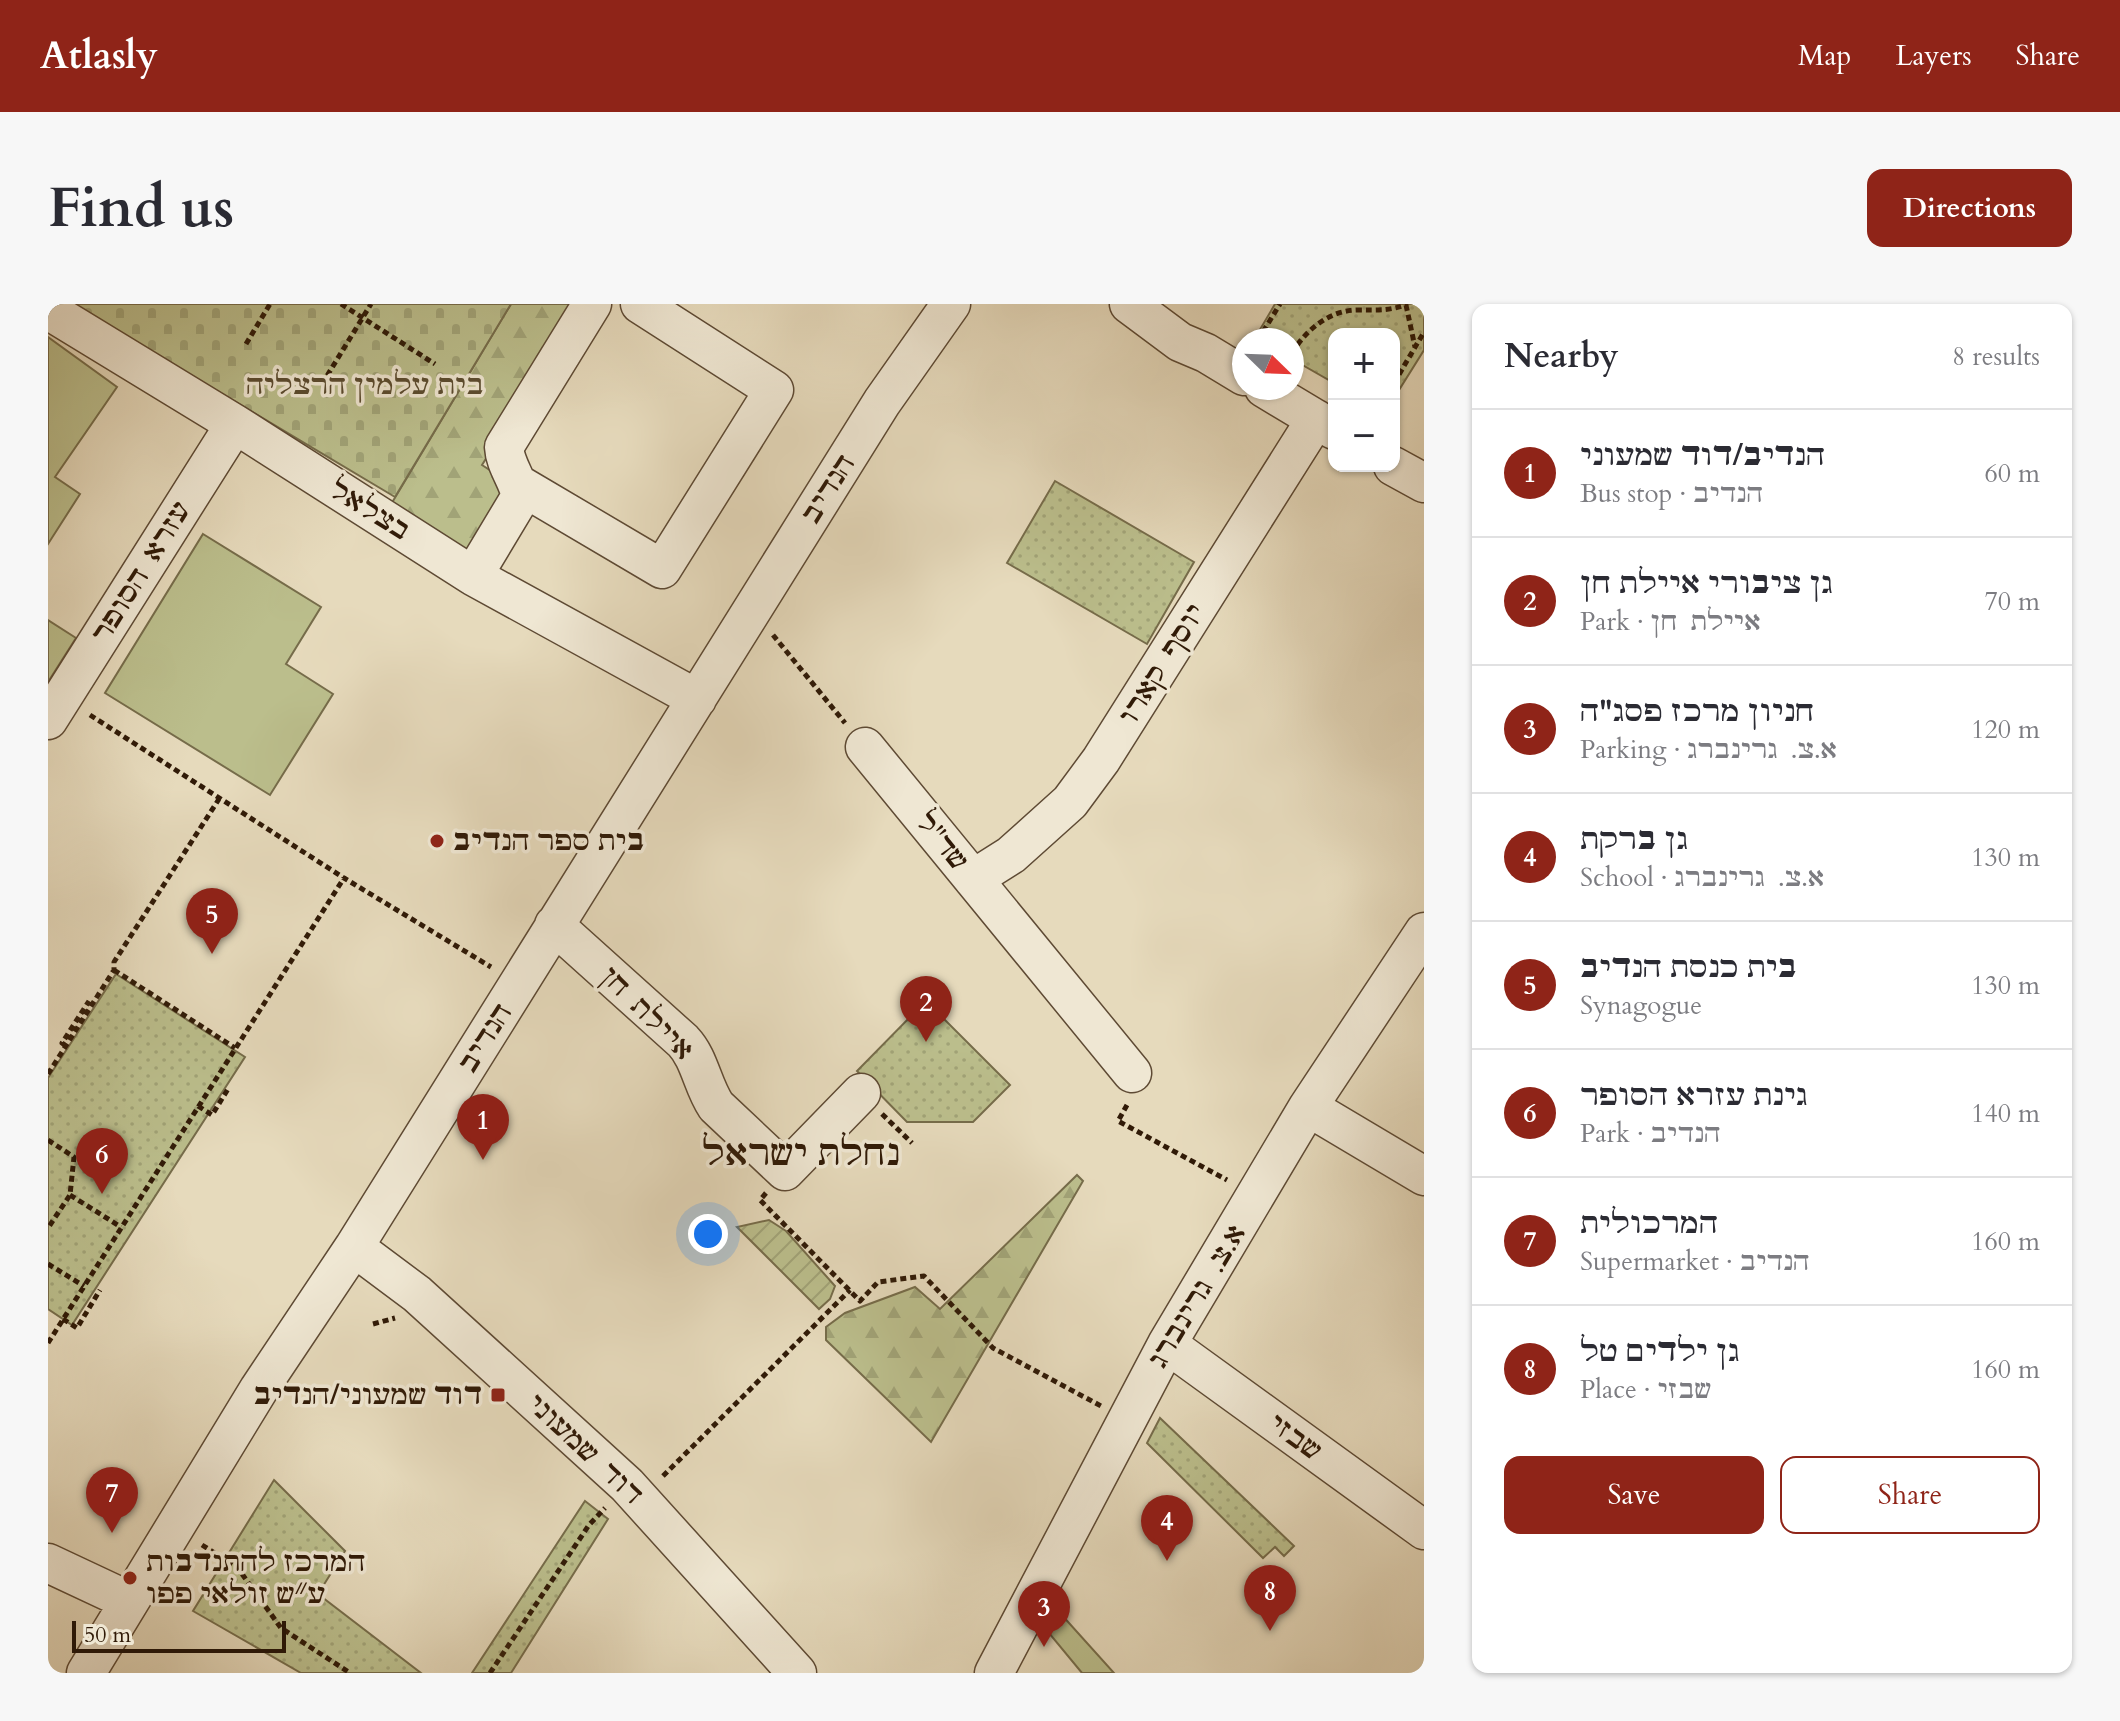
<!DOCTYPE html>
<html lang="en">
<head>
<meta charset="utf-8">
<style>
  :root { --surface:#fff; --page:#f7f7f7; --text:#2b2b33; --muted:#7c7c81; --line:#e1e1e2; --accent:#8f2418 }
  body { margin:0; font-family:Cardo,"Frank Ruhl Libre",serif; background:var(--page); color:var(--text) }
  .controls { position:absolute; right:24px; top:24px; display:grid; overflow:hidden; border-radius:16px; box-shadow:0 2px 6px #0004 }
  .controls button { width:72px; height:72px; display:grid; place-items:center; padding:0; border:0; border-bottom:2px solid var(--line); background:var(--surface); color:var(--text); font:40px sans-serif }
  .compass { position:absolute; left:1184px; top:24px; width:72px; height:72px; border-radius:50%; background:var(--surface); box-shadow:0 2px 6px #0004; rotate:113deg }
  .scale { position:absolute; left:24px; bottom:20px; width:214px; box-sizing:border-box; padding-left:8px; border:4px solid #301a07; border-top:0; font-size:22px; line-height:28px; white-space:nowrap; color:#301a07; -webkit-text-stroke:6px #efe7d3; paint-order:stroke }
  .you { position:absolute; left:660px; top:930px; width:28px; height:28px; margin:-20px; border:6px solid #fff; border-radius:50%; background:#1a73e8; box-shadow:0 0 0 12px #1a73e833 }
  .badge { display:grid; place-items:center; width:52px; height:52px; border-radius:50%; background:var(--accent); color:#fff; font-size:26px; font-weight:700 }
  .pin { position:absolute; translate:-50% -66px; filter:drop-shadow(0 2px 4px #0008) }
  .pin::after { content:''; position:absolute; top:42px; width:28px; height:24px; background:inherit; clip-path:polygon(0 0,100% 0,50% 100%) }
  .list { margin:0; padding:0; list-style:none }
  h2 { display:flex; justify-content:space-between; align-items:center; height:104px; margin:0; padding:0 32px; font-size:34px }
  h2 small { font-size:26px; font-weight:400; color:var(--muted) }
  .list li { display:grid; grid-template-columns:52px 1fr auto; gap:24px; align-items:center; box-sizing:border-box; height:128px; padding:0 32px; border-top:2px solid var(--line) }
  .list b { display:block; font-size:30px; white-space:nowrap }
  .list p { margin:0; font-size:26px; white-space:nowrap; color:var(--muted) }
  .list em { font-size:26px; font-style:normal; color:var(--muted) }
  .actions { display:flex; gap:16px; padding:24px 32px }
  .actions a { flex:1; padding:18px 0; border:2px solid var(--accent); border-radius:16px; text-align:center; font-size:28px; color:var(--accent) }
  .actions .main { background:var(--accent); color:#fff }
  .map { position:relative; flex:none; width:1376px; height:1369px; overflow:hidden; border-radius:16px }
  header { display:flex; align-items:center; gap:48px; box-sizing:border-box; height:112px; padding:0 40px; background:var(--accent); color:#fff }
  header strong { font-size:38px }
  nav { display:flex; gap:44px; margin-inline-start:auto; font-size:28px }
  .intro { display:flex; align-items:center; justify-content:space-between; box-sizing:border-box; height:192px; padding:0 48px }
  h1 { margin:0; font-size:56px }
  .button { padding:20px 36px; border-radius:16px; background:var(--accent); color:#fff; font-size:28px; font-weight:700 }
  main { display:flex; gap:48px; padding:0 48px }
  aside { flex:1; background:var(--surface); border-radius:16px; box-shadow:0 2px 6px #0004 }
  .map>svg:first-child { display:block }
  .grass { fill:#bbbe8c; stroke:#766c4a; stroke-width:2 }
  .forest { fill:url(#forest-firs); stroke:#766c4a; stroke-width:2 }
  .cemetery { fill:url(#cemetery-stones); stroke:#766c4a; stroke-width:2 }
  .park { fill:url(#park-dots); stroke:#766c4a; stroke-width:2 }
  .garden { fill:url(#garden-furrows); stroke:#766c4a; stroke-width:2 }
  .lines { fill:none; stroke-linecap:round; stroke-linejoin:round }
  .minor-casing { stroke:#5e4a34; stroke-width:41 }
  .path { stroke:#301a07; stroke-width:5; stroke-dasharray:6 4; stroke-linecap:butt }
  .minor { stroke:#efe7d3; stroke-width:38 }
  .poi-dot { fill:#8f2418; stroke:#efe7d3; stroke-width:3 }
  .labels { text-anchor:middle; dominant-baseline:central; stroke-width:7; stroke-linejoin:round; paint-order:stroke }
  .park-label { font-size:28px; font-style:italic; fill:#5a4b2f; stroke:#efe7d3 }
  .street-label { font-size:28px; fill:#301a07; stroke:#efe7d3 }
  .poi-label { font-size:28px; font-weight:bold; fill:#301a07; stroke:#efe7d3; text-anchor:start }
  .district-label { font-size:36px; font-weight:bold; fill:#301a07; stroke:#efe7d3 }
</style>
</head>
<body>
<header>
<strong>Atlasly</strong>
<nav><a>Map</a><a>Layers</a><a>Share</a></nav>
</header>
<div class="intro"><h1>Find us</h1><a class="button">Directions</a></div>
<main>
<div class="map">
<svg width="1376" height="1369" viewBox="0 0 1376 1369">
  <defs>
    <pattern id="forest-firs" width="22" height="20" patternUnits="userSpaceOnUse" patternTransform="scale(2)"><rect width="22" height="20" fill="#bbbe8c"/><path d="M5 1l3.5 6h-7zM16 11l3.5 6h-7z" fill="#a1a377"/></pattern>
    <pattern id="cemetery-stones" width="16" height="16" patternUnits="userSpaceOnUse" patternTransform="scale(2)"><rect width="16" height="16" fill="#bbbe8c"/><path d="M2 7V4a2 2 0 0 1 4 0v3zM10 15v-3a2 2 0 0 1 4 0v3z" fill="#a1a377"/></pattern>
    <pattern id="park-dots" width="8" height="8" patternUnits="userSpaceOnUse" patternTransform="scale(2)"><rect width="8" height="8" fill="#bbbe8c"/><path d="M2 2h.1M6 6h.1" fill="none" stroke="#a1a377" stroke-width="1.8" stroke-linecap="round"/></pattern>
    <pattern id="garden-furrows" width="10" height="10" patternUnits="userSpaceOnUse" patternTransform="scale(2)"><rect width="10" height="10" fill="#bbbe8c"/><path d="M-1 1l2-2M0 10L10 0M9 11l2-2" fill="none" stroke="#a1a377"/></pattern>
  </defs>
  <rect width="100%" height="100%" fill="#e6dabc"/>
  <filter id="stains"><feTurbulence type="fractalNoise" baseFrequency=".0025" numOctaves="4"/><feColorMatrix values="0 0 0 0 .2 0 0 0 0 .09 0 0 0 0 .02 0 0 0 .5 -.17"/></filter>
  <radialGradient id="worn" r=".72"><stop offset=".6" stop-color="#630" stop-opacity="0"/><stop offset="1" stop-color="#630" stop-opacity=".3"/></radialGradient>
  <path class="grass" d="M0,33L69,83L7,173L32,190L0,240Z
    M155,230L273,303L238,360L285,390L222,491L57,389Z
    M0,316L28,334L0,378Z
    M1003,1299L1066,1369H1034L991,1317Z"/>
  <path class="forest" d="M463,0H535L434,161L460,178L415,254L339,207Z
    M1029,871L1035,877L883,1138L778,1036V1023L797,1009L867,983L892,1005Z"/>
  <path class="cemetery" d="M23,0H463L347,193Z"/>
  <path class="park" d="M1227,0H1376V46L1346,94V30H1286V79L1244,55V36H1211L1207,34Z
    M1007,177L1146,258L1099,340L959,259Z
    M68,670L197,753L24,1021L0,1005V774Z
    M867,708L890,709L962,781L925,818H859L809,767Z
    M1112,1114L1246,1242L1236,1252L1227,1243L1215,1254L1099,1139Z
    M226,1176L297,1247L270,1290L373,1369H253L145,1307Z
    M537,1197L560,1215L463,1369H424Z"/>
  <path class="garden" d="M721,916L738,927L787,982L782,995L771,1005L689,923Z"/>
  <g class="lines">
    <g class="minor-casing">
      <path id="minor" d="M1081,0L1132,38L1158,49L1196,72
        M0,6L187,120L425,272L649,395
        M1216,84L1286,126
        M1345,162L1376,179
        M470,180L614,265L726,86L592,0
        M425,272L473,192C469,174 457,161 456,143L544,0
        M0,416L187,120
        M817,443L1084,769
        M925,575L963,551L1022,498L1053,456L1268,115
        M506,621L635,737C652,755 654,781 668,802L737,867L813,789
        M1260,803L1376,872
        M306,943L369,990L579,1181L749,1369
        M1119,1040L1376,1226
        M0,1259L81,1297
        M38,1369L211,1085L306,943L834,98L903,0
        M946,1369L1119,1040L1260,803L1376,628"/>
    </g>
    <path class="path" d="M293,0L387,60
      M1358,1L1367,43
      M1210,36L1232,0
      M198,40L222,0
      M1244,49C1258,26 1281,6 1310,6C1329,6 1342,7 1360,0
      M1346,79L1376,28
      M274,80L323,0
      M725,331L797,419
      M42,411L296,574L443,663
      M66,666L187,744
      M18,742L14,739L41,697
      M0,770L66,666V658L171,495
      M1079,801L1070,817L1179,876
      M150,802L164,811L180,785
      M834,810L864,839
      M0,836L26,853L22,891L0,924
      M718,889L712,896L812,997L830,978L876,972L945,1044L1053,1102
      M22,891L73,923
      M0,960L36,982
      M15,1015L29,1024L52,986
      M325,1020L347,1014
      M0,1039L296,574
      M615,1172L802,986
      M154,1241L189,1263L233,1324L302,1369
      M442,1369L541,1221L557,1204"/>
    <use href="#minor" class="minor"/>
  </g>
  <g class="poi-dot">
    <circle cx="389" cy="537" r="8"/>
    <rect x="442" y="1083" width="16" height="16" rx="4"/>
    <circle cx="82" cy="1274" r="8"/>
  </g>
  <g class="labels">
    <g class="park-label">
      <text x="317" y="81">בית עלמין הרצליה</text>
    </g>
    <g class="street-label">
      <text transform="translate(780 185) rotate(-58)">הנדיב</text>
      <text transform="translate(322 206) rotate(32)">בצלאל</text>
      <text transform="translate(93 268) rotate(-58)">עזרא הסופר</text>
      <text transform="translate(1114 360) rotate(-58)">יוסף קארו</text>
      <text transform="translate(894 537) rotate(51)">שד"ל</text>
      <text transform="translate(599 709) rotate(45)">איילת חן</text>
      <text transform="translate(437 734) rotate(-58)">הנדיב</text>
      <text transform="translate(1149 992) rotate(-59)">א.צ. גרינברג</text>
      <text transform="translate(1247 1133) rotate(36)">שבזי</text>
      <text transform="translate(537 1145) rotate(43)">דוד שמעוני</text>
    </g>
    <g class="poi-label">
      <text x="405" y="537">בית ספר הנדיב</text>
      <text x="434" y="1091" text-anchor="end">דוד שמעוני/הנדיב</text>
      <text x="98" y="1258">המרכז להתנדבות<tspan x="98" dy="32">ע״ש זולאי פפו</tspan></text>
    </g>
    <g class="district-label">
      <text x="753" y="849">נחלת ישראל</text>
    </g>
  </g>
  <rect width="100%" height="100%" filter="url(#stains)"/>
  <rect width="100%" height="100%" fill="url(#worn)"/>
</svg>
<div class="controls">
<button>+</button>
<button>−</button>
</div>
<svg class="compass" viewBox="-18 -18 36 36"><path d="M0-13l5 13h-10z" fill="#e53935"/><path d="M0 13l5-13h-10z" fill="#7c7c81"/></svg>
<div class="scale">50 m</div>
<div class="you"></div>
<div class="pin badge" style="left:435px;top:856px">1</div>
<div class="pin badge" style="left:878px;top:738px">2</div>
<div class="pin badge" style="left:996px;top:1343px">3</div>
<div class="pin badge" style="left:1119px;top:1257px">4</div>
<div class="pin badge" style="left:164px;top:650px">5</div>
<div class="pin badge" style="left:54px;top:890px">6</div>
<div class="pin badge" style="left:64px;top:1229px">7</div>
<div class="pin badge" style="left:1222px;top:1327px">8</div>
</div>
<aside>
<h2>Nearby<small>8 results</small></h2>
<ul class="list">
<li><span class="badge">1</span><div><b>הנדיב/דוד שמעוני</b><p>Bus stop · הנדיב</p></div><em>60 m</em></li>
<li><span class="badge">2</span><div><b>גן ציבורי איילת חן</b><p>Park · איילת חן</p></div><em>70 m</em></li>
<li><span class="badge">3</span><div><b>חניון מרכז פסג&quot;ה</b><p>Parking · א.צ. גרינברג</p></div><em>120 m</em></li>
<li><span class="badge">4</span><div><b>גן ברקת</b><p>School · א.צ. גרינברג</p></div><em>130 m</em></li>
<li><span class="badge">5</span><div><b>בית כנסת הנדיב</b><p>Synagogue</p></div><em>130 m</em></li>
<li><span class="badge">6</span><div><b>גינת עזרא הסופר</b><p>Park · הנדיב</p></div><em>140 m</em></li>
<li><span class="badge">7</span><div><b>המרכולית</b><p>Supermarket · הנדיב</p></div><em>160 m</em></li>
<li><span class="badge">8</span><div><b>גן ילדים טל</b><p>Place · שבזי</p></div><em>160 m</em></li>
</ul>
<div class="actions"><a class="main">Save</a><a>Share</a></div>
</aside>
</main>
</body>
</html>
